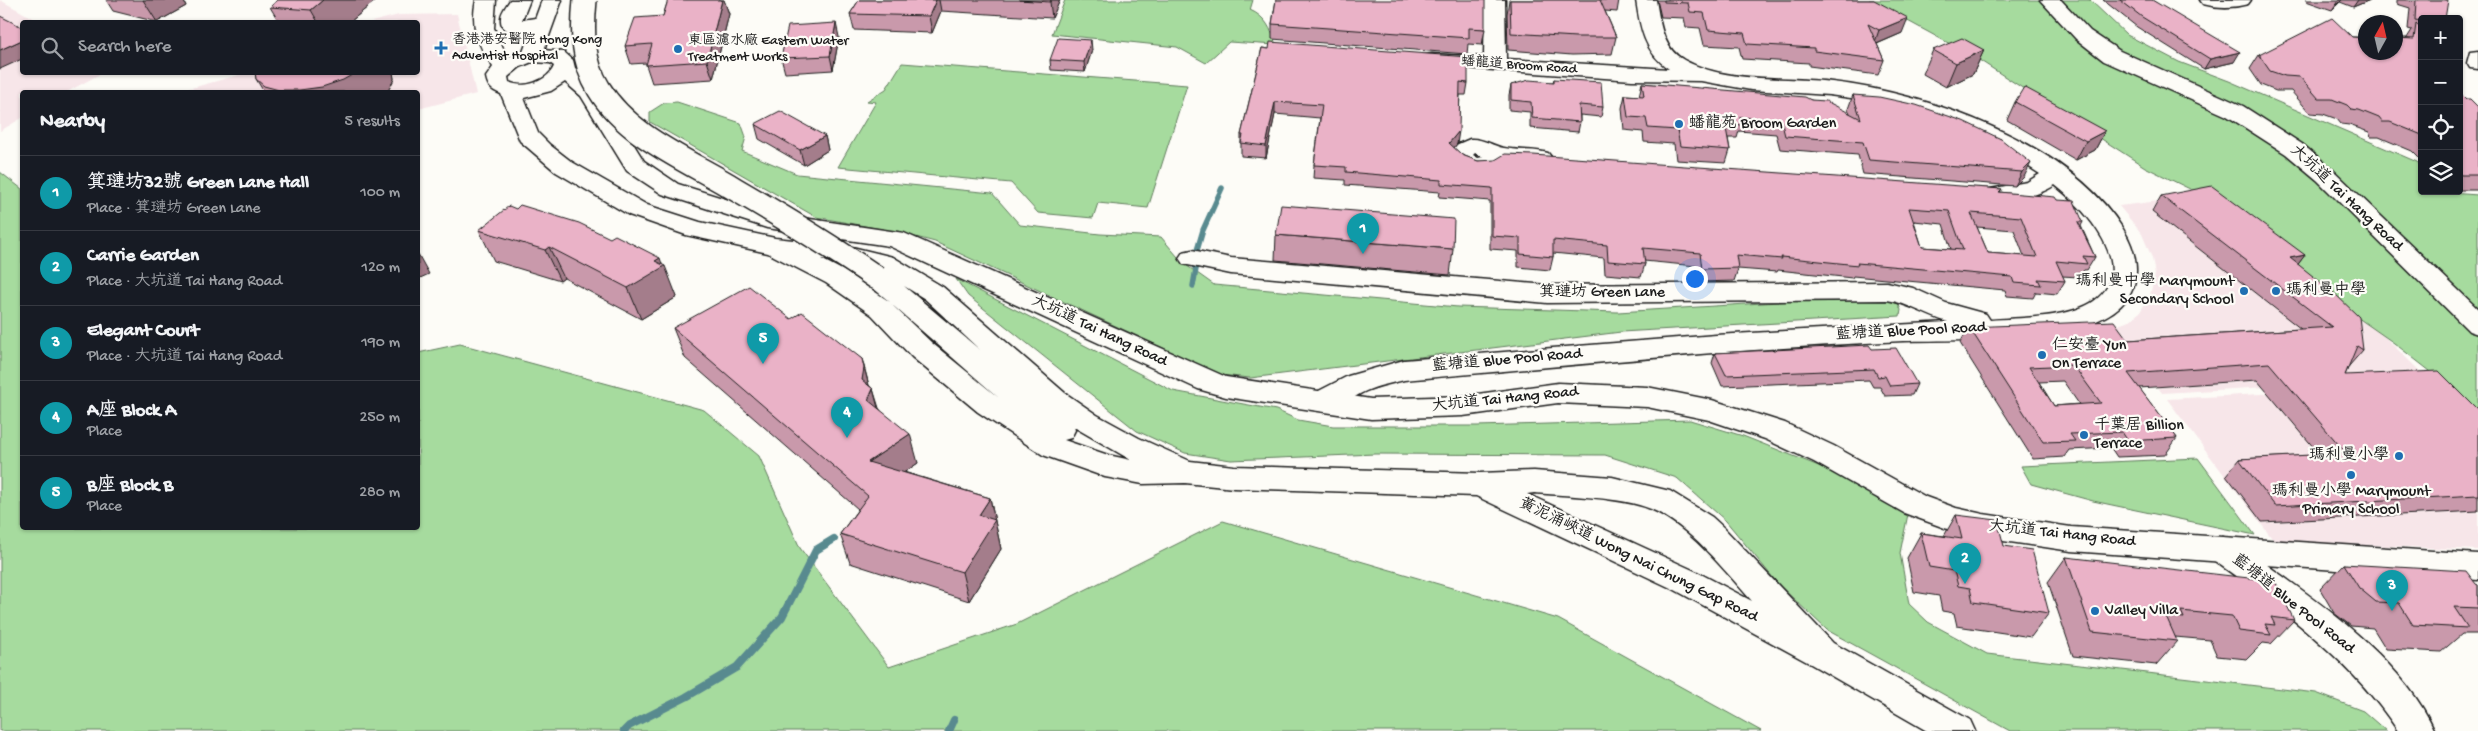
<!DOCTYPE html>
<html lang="en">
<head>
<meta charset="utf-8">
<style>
  :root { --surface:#171b24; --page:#242831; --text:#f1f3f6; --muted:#9ea1a6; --line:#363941; --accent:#0b8043 }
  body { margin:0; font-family:"Gochi Hand","LXGW WenKai TC",sans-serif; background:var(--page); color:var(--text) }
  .controls { position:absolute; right:15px; top:15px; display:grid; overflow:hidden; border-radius:5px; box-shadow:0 1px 4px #0004 }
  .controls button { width:45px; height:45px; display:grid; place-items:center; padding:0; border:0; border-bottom:1px solid var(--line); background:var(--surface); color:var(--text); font:25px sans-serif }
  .compass { position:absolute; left:2358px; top:15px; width:45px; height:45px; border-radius:50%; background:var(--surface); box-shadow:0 1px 4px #0004; rotate:8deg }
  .you { position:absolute; left:1694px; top:278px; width:18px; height:18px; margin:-12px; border:4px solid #fff; border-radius:50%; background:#1a73e8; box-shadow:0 0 0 8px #1a73e833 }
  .badge { display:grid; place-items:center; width:32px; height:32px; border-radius:50%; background:var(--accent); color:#fff; font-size:16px; font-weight:700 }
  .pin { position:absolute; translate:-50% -41px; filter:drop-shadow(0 1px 2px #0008) }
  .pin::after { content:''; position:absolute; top:26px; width:18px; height:15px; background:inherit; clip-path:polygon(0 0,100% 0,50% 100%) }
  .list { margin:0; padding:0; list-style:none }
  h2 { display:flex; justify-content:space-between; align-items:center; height:65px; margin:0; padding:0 20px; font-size:21px }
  h2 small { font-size:16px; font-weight:400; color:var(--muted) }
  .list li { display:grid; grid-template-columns:32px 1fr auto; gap:15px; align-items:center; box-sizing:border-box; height:75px; padding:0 20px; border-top:1px solid var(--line) }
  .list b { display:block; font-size:19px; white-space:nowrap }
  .list p { margin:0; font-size:16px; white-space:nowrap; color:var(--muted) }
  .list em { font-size:16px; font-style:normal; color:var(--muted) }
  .icon { flex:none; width:28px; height:28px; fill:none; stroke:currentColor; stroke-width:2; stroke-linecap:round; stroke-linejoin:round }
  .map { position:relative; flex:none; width:2478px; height:731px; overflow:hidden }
  .search { position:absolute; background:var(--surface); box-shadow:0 1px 4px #0004; left:20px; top:20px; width:400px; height:55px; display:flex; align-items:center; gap:12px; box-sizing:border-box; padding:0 18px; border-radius:5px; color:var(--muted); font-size:19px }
  .panel { position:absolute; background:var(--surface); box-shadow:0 1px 4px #0004; left:20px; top:90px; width:400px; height:440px; border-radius:5px }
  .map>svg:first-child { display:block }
  .built { fill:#f7e6e9 }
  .green { fill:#a6db9e; stroke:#617c5d }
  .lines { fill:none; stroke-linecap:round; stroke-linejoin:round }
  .stream-far1 { stroke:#598a8f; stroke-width:5.5 }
  .stream { stroke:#598a8f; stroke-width:8 }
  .minor-casing { stroke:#1c1c1c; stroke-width:3 }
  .major-casing { stroke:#1c1c1c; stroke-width:3 }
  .minor { fill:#fdfcf7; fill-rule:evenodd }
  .major { fill:#fdfcf7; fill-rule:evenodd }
  .major-bridge-casing { stroke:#1c1c1c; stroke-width:26; stroke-linecap:butt }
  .major-bridge { stroke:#fdfcf7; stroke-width:23 }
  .wall { fill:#c999ab; stroke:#1c1c1c; fill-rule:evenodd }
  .shaded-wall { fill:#a47d8b; stroke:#1c1c1c }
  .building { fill:#eab2c7; stroke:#1c1c1c; fill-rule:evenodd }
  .poi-dot { fill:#1f6fb2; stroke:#fdfcf7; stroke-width:2 }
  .labels { text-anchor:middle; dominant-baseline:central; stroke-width:4.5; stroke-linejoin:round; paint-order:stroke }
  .far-poi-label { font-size:14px; fill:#1c1c1c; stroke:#fdfcf7; text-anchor:start }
  .far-street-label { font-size:14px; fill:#1c1c1c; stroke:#fdfcf7 }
  .poi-label { font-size:16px; fill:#1c1c1c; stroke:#fdfcf7; text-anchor:start }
  .street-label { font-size:16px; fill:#1c1c1c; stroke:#fdfcf7 }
</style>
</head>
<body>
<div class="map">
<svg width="2478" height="731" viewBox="0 0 2478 731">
  <rect width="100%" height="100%" fill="#fdfcf7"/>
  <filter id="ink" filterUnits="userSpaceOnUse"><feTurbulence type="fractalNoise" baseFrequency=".02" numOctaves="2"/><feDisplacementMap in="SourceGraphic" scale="10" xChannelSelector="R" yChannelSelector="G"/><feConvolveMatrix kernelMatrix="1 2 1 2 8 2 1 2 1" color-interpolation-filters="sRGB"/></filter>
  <g filter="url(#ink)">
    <path class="built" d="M0,0L40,22H22V72L102,73L67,92H22V118L0,131Z
      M457,14L476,94L418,109V92H177L246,73L418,72V22H371L399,15Z
      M2199,196L2298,253L2427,378L2162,393L2113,327L2129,321L2140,312L2150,295L2155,275L2152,258L2142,234L2119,206Z
      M2433,385L2478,410V550L2274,541L2167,399Z"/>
    <path class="green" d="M1065,0H1253L1250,10C1266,17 1271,29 1276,45L1229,42L1206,63L1177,47L1052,34Z
      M1869,0H2090L2127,35L2179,62L2229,81L2417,162L2422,167V191L2478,195V415L2453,389L2394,343L2344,308L2198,193L2145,167L1976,58Z
      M902,63L1187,85L1148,208L1098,203L1093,218L1038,213L1011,183L838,167L876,102L867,101L886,89Z
      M677,102L741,123L746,137L742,151L797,174L992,193L1020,225L1100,234L1161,237L1183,263L1214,285L1458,307L1618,312L1795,301L1886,298L1898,303L1901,310L1900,316L1621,332L1250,378L1221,375L935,242L897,232L816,217L650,122V112L664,103Z
      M0,172L22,189V528H418V353L460,344L704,410L759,456L800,548L889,667L1017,624L1223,521L1558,619L1761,731H0Z
      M956,279L1173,391L1276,410L1298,420L1333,426H1477L1690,420L1743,436L1854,480L1908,514L1900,553L1909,604L1928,622L1987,654L2316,693L2363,711L2386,731H2010L1827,630L1779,585L1726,521L1677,478L1605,455L1375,454L1231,460L1185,453L1137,431L968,296Z
      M2198,458L2255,535L2093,501L2031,484L2021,466Z"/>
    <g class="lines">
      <path class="stream-far1" d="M1193,286L1196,269L1193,264L1203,230L1222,188"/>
      <path class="stream" d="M624,731L629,726L686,697L737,667L782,617L816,550L834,539
        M949,731L954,720"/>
      <g class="minor-casing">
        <path id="minor" d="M510,0H530L522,20L542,17L549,19L552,23L549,27C538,30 499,41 501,18C501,12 507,5 510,0Z
          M1485,0H1505L1506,59L1669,69C1644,52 1640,27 1636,0H1656C1660,22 1662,48 1684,60C1728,84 1783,76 1832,82C1928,93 2070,143 2123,229C2136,250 2143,279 2126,300C2090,346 1958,339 1903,341C1736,349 1570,365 1404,380C1392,383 1377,386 1366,391C1348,399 1331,415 1311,409L1307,402L1311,395L1348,376L1404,360L1716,335L1948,322C1927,316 1908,303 1887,300L1547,303L1231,274L1183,264L1179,258L1183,252L1192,250L1231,258L1547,285L1887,282L1913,288L1946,303L1986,314L1990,320C2020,318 2070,318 2094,301C2141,268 2083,207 2055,185C2038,196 2010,204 1990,199L1986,194L1990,189L2027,182L2040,174L1998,147L1964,130L1929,117L1865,100L1829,95L1751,90L1701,81L1632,80L1424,65L1421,60L1424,55L1432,54L1484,57Z
          M2200,0H2251L2248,4C2234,8 2217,8 2203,4Z
          M2478,51V69L2470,68L2467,63L2470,52Z
          M1470,139C1484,138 1492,146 1504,148C1519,151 1534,149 1548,153L1552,158L1548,163L1540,165L1505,162C1491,181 1461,173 1449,156L1456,145ZM1475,153L1483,157L1478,158L1473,155Z
          M2223,537C2242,544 2258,558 2274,570C2332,611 2405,665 2435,731H2398C2351,659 2281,609 2212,559L2207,550L2212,541Z"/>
      </g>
      <g class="major-casing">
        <path id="major" d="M476,0H496L494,28L507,57L523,52L542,0H562L544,50L564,52L573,60L575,68L598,87L644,161L678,184L770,213L904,233L1226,377L1371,399L1463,396L1558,383L1647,387L1712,400L1785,423L1834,446L1926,497L1956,508L1983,514L2071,527L2478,554V580L2071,551L1983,538L1953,531L1904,513L1814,462L1765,439L1709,420L1647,407L1558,403L1463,416L1371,419L1226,397L1198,389L889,246L767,228L662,194L627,171L581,96L565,82L551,91L524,98L538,133L550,145L572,162L647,205L700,222L775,238L848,246L893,257L943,287L1065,393L1097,415L1139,438L1190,461L1234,466L1480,473L1534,471L1612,477L1670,491L1712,517L1724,528L1833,643L1970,720L1975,731H1927L1809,663L1675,590L1476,496L1234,488L1185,483L1143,484L1105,477L1043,455L978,412L912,357L872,315L826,283L768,253L686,235L629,215L556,172L520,141L501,94C491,90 488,87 486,77L493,67C478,45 470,27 476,0ZM532,62L550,63L554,66C548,82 523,89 509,82L508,77L520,67ZM821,259L848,262L876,270L868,272L864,278L868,284L890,302L844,271ZM904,286L925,299L980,350ZM891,304L999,398L932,343ZM1074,427L1131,460L1108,455L1064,440L1071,438L1075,430ZM1534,493C1566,496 1623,497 1651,509C1689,525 1724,570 1752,601L1697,572L1527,494Z
          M2040,0H2061L2090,31L2120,51L2243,106L2302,144L2333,170L2478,309V334L2469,331L2317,180L2286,154L2227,116L2104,61L2076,39Z"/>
      </g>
      <use href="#minor" class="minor"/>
      <use href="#major" class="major"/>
      <g class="major-bridge-casing">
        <path id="major-bridge" d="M585,0C582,30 582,62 599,89C628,137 689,161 735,189C783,217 831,246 877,278"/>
      </g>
      <use href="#major-bridge" class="major-bridge"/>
    </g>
    <path class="wall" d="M106,0H183L186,6L157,22L113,11Z
      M278,0H376L350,22H279L270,7Z
      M668,0H724L729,14L713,79L652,83L646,65V63L631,64L625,46L663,16Z
      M859,0H1060L1052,18L941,11L932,33L854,30L850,14Z
      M1276,0L1485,29L1482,45L1468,44L1467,54L1272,39V24Z
      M1509,0H1619L1617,12L1605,11L1616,37L1612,54L1572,55L1508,50L1507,14Z
      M1657,0H1874L1902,33L1877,44L1884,60L1878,75L1809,66V63L1742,59L1739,47L1704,45L1700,28L1686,27L1684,18L1661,17Z
      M2103,0H2152L2234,62L2204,69L2137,27Z
      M2306,0H2370L2353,7L2340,2L2332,10L2306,1Z
      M2397,0H2448L2422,19V161L2412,151L2379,137H2371L2369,132L2349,125L2341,124L2337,119L2323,114L2310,113L2291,91H2276L2261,85L2250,69L2259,55L2352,37L2407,38L2412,30L2408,29L2410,8L2397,4Z
      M839,37L833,70L785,73L781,58Z
      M1262,48L1468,83L1466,95H1460L1457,144L1454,148L1462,155L1478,161L2002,189L2000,192L2057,200L2083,222L2081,226L2095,257L2087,270H2084L2079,277L2062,276L2065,281L2057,294L2036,292L2033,298L2007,296L2005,290L1853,276L1852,278L1778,270L1777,272L1738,269L1734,281L1698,282L1696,266L1644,261L1645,264L1641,277L1605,274L1604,258L1553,253V257L1550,270L1518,267V251L1490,249V201L1439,197L1440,192L1345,185V180L1313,178L1314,165L1320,118L1275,114L1266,158L1241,156V135ZM1914,221L1943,224L1951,249L1922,247ZM1977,227L2014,230L2024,256L1988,253Z
      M1092,50L1085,72L1051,70L1050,60Z
      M1933,50H1984L1973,74L1946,87L1923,74Z
      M255,72H393L394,79L389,89L386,92H264L256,79Z
      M1554,79L1603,107L1601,117L1580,115V122L1578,132L1530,128V112L1509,110V95L1511,85L1553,82Z
      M1642,83L1811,100L1850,113L1848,109L1853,95L2001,139L2024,177L2015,186L1863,174L1858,155L1780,149L1776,134L1739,131L1737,138H1728L1730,150L1726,163L1676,160L1674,144L1644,142L1643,132L1624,130L1622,108L1625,95L1639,96Z
      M2459,92L2466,99L2478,107V190H2459Z
      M2015,102L2105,131L2095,150L2076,160L2007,120Z
      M755,124L825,136L828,150L804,165L759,139Z
      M2161,196L2305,255L2298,264L2363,350L2349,366L2345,375L2478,410V511L2262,522L2226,475L2239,459L2320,455L2257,380L2139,388L2177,438L2165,455L2117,457L2111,448L2069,450L2064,457L2033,459L1960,343L1969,327L2128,340L2301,329L2152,212ZM2063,381L2079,404L2054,406L2039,382Z
      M479,230L662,265L677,297L641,319L564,278L560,281L494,261Z
      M1276,235L1453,249L1450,275L1275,260Z
      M791,319L862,359L869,385L873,389L879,408L918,463L904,472L990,498L1001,549L969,601L850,563L840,534L858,509L685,358L673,328Z
      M1872,349L1917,384L1912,395L1885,396L1880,387H1873L1869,380L1722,386L1712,363L1715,353Z
      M1956,515L2004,546L2049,613L2031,637L1957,626L1954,613L1942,611L1939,596L1914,592L1907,558L1921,533L1944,536Z
      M2066,557L2294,620L2271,644L2263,643L2247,659L2217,656L2210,640L2175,637L2177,641L2156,665L2073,656L2048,582Z
      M2344,564L2478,585V634H2462L2441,652L2386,649L2373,628L2351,626L2334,613L2320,589Z"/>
    <path class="shaded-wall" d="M143,0H183L186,6L157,22Z
      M323,0H376L350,22H318L311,10Z
      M722,0H724L729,14L713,79L707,61Z
      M936,0H939L941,11L932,33L929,16Z
      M1051,0H1060L1052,18L1050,2Z
      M2339,0H2342L2332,10Z
      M2358,0H2370L2353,7Z
      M1908,18L1902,33L1874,45L1879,30Z
      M836,23L839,37L833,70L830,56Z
      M22,40V59L0,69V50Z
      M1091,40L1092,50L1085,72L1084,62Z
      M1984,50L1973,74L1946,87L1956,63Z
      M2240,52L2234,62L2204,69L2210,59Z
      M357,72H393L394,79L389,89L386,92H301L300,90Z
      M1275,102V114L1266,158V146Z
      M1459,131L1457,144L1447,156L1449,143Z
      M2105,131L2095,150L2076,160L2086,141Z
      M825,136L828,150L804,165L800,150Z
      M2031,163L2024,177L2015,186L2022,172Z
      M549,247L564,278L560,281L545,250Z
      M418,254L429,274L418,279Z
      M2305,255L2293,271L2290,258Z
      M660,258L663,267L665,266L677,297L641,319L628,288L655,261Z
      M862,359L871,394L873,389L881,419L877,429L862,380Z
      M910,434L918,463L877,491L868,462Z
      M990,498L1001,549L969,601L962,572L979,515Z"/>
    <path class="building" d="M278,0H323L311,10L270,7Z
      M668,0H722L707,61L646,65L652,44L625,46L635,18L663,16Z
      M859,0H936L929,16L850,14Z
      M1019,0H1051L1050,2Z
      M1276,0H1485V29L1469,28V38L1272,24Z
      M1510,0H1600L1616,37H1576L1511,33Z
      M1664,0H1874L1908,18L1879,30L1868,24L1884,60L1814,51V48L1747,44L1744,33L1708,30L1704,13L1690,12L1688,3L1664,2Z
      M2120,0H2152L2240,52L2210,59L2142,17Z
      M2416,0H2448L2445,19H2422V21L2415,20Z
      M0,16L22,27V40L0,50Z
      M2332,18L2352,37L2366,38V52H2396V38L2414,39L2416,24L2422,29V135L2390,122H2382L2379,118L2359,110L2351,109L2347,105L2332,99H2319L2300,77L2285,76L2270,71L2259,55Z
      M836,23L830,56L781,58L788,26Z
      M1058,38L1091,40L1084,62L1050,60Z
      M1962,38L1984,50L1956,63L1933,50Z
      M1270,42L1468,57V83L1460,82L1459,131L1449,143L1462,155L1478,161L1495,160L1505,154L1533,155L2002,189L1999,192L2055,197L2057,200L2074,201L2083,222H2078L2095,257L2083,256L2087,264L2056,261L2065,281L2038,279L2041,285L2014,283L2012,277L1857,263L1858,265L1781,257L1782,259L1736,255L1738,268L1702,269L1700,253L1643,248L1645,264L1608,261L1607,245L1553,240V257L1520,254V238L1492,236V188L1441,184V180L1346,172V167L1314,165L1322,105L1275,102L1266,146L1241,143L1243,135H1241L1262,48L1269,49ZM1909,208L1949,211L1963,250L1922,247ZM1971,213L2021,217L2037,257L1988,253Z
      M255,72H357L343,80L322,87L300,90H279L264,86L256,79Z
      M1554,79L1601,82L1603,107L1579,105L1580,122L1532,118L1531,102L1511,100V85L1529,80L1554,82Z
      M1642,83L1805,97L1811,100L1826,101L1861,119L1853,95L1879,97L1916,105L1963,121L2001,139L2031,163L2022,172L1869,160L1863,142L1785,136L1781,120L1740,117L1741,125L1725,123L1730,150L1680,146L1677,130L1648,128L1646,118L1628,117L1625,95L1644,96Z
      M2024,87L2105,131L2086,141L2015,102Z
      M2459,92L2466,99H2470L2478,107V175H2461L2459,173Z
      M780,111L825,136L800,150L755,124Z
      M2212,186L2305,255L2290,258L2333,292L2359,317L2363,350L2357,346L2345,375L2439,371L2478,410V495L2275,506L2239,459L2346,453L2269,363L2128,373L2177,438L2128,441L2122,432L2070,434L2075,441L2043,442L1969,327L2114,321L2128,340L2332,327L2161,196ZM2073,365L2101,403L2054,406L2029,367Z
      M520,205L579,223L610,238L615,235L660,258L655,261L665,266L628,288L549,247L545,250L479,230L509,206L516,209Z
      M1281,205L1454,219L1453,249L1276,235Z
      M749,286L791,319L802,312L862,359L864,368L862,380L873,389L868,400L910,434L868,462L990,498L979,515L995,520L962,572L840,534L868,496L673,328Z
      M1869,345L1872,349L1896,348L1917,384L1890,386L1885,376L1878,377L1874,369L1726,375L1715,353Z
      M1956,515L1997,520L2004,546L2032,550L2049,613L1973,602L1970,588L1958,586L1954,571L1929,567L1921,533L1962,539Z
      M2066,557L2275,581L2294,620L2271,617L2275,625L2265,624L2271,635L2239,631L2232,616L2181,611L2184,618L2166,616L2177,641L2092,632Z
      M2344,564L2466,571L2476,584L2478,585V608L2454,607L2468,628L2413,625L2399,603L2376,602L2359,588Z"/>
  </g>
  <g class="poi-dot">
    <path d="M438.5 40.5h5v5h5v5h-5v5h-5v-5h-5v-5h5z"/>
    <circle cx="678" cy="49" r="5"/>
    <circle cx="1679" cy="124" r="5"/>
    <circle cx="2244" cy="291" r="5"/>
    <circle cx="2276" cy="291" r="5"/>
    <circle cx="2042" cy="355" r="5"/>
    <circle cx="2084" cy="435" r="5"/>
    <circle cx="2399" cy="456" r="5"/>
    <circle cx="2351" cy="475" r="5"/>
    <circle cx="2095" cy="611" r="5"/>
  </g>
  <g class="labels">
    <g class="far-poi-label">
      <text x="452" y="40">香港港安醫院 Hong Kong<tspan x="452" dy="16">Adventist Hospital</tspan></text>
      <text x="688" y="41">東區濾水廠 Eastern Water<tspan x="688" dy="16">Treatment Works</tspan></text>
    </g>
    <g class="far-street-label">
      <text transform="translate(1519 66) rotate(4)">蟠龍道 Broom Road</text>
    </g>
    <g class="poi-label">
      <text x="1689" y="124">蟠龍苑 Broom Garden</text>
      <text x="2234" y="282" text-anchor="end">瑪利曼中學 Marymount<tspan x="2234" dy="18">Secondary School</tspan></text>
      <text x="2286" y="291">瑪利曼中學</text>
      <text x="2052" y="346">仁安臺 Yun<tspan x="2052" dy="18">On Terrace</tspan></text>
      <text x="2094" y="426">千葉居 Billion<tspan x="2094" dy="18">Terrace</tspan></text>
      <text x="2389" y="456" text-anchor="end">瑪利曼小學</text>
      <text x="2351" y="492" text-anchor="middle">瑪利曼小學 Marymount<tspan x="2351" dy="18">Primary School</tspan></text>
      <text x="2105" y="611">Valley Villa</text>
    </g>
    <g class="street-label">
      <text transform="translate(2346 199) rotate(43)">大坑道 Tai Hang Road</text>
      <text x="1602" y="293">箕璉坊 Green Lane</text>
      <text transform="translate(1099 332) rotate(25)">大坑道 Tai Hang Road</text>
      <text transform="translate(1911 332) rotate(-3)">藍塘道 Blue Pool Road</text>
      <text transform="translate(1507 361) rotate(-5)">藍塘道 Blue Pool Road</text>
      <text transform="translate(1505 400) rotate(-6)">大坑道 Tai Hang Road</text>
      <text transform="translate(2062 535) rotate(6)">大坑道 Tai Hang Road</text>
      <text transform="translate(1638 561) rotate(26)">黃泥涌峽道 Wong Nai Chung Gap Road</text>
      <text transform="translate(2293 605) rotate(38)">藍塘道 Blue Pool Road</text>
    </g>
  </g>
</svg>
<div class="controls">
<button>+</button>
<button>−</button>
<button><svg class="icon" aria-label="locate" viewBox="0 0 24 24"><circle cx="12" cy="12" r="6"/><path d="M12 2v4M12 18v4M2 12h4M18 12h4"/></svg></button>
<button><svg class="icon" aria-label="layers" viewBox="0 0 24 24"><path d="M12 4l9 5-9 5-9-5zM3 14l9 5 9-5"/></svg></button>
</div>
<svg class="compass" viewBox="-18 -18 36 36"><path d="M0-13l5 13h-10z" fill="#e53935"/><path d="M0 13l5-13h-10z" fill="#9ea1a6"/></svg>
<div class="you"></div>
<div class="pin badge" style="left:1363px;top:254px;background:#0f9aa8">1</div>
<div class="pin badge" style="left:1965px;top:584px;background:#0f9aa8">2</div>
<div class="pin badge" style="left:2392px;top:611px;background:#0f9aa8">3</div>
<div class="pin badge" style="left:847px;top:438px;background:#0f9aa8">4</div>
<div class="pin badge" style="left:763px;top:364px;background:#0f9aa8">5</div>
<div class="search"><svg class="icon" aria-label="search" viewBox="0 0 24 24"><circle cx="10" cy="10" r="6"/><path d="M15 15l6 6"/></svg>Search here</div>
<section class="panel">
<h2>Nearby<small>5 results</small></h2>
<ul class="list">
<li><span class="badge" style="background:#0f9aa8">1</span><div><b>箕璉坊32號 Green Lane Hall</b><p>Place · 箕璉坊 Green Lane</p></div><em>100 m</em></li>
<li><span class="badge" style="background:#0f9aa8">2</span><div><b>Carrie Garden</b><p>Place · 大坑道 Tai Hang Road</p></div><em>120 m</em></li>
<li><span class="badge" style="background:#0f9aa8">3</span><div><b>Elegant Court</b><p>Place · 大坑道 Tai Hang Road</p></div><em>190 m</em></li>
<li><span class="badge" style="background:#0f9aa8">4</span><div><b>A座 Block A</b><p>Place</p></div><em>250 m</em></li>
<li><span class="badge" style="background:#0f9aa8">5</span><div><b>B座 Block B</b><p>Place</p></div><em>280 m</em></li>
</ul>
</section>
</div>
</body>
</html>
